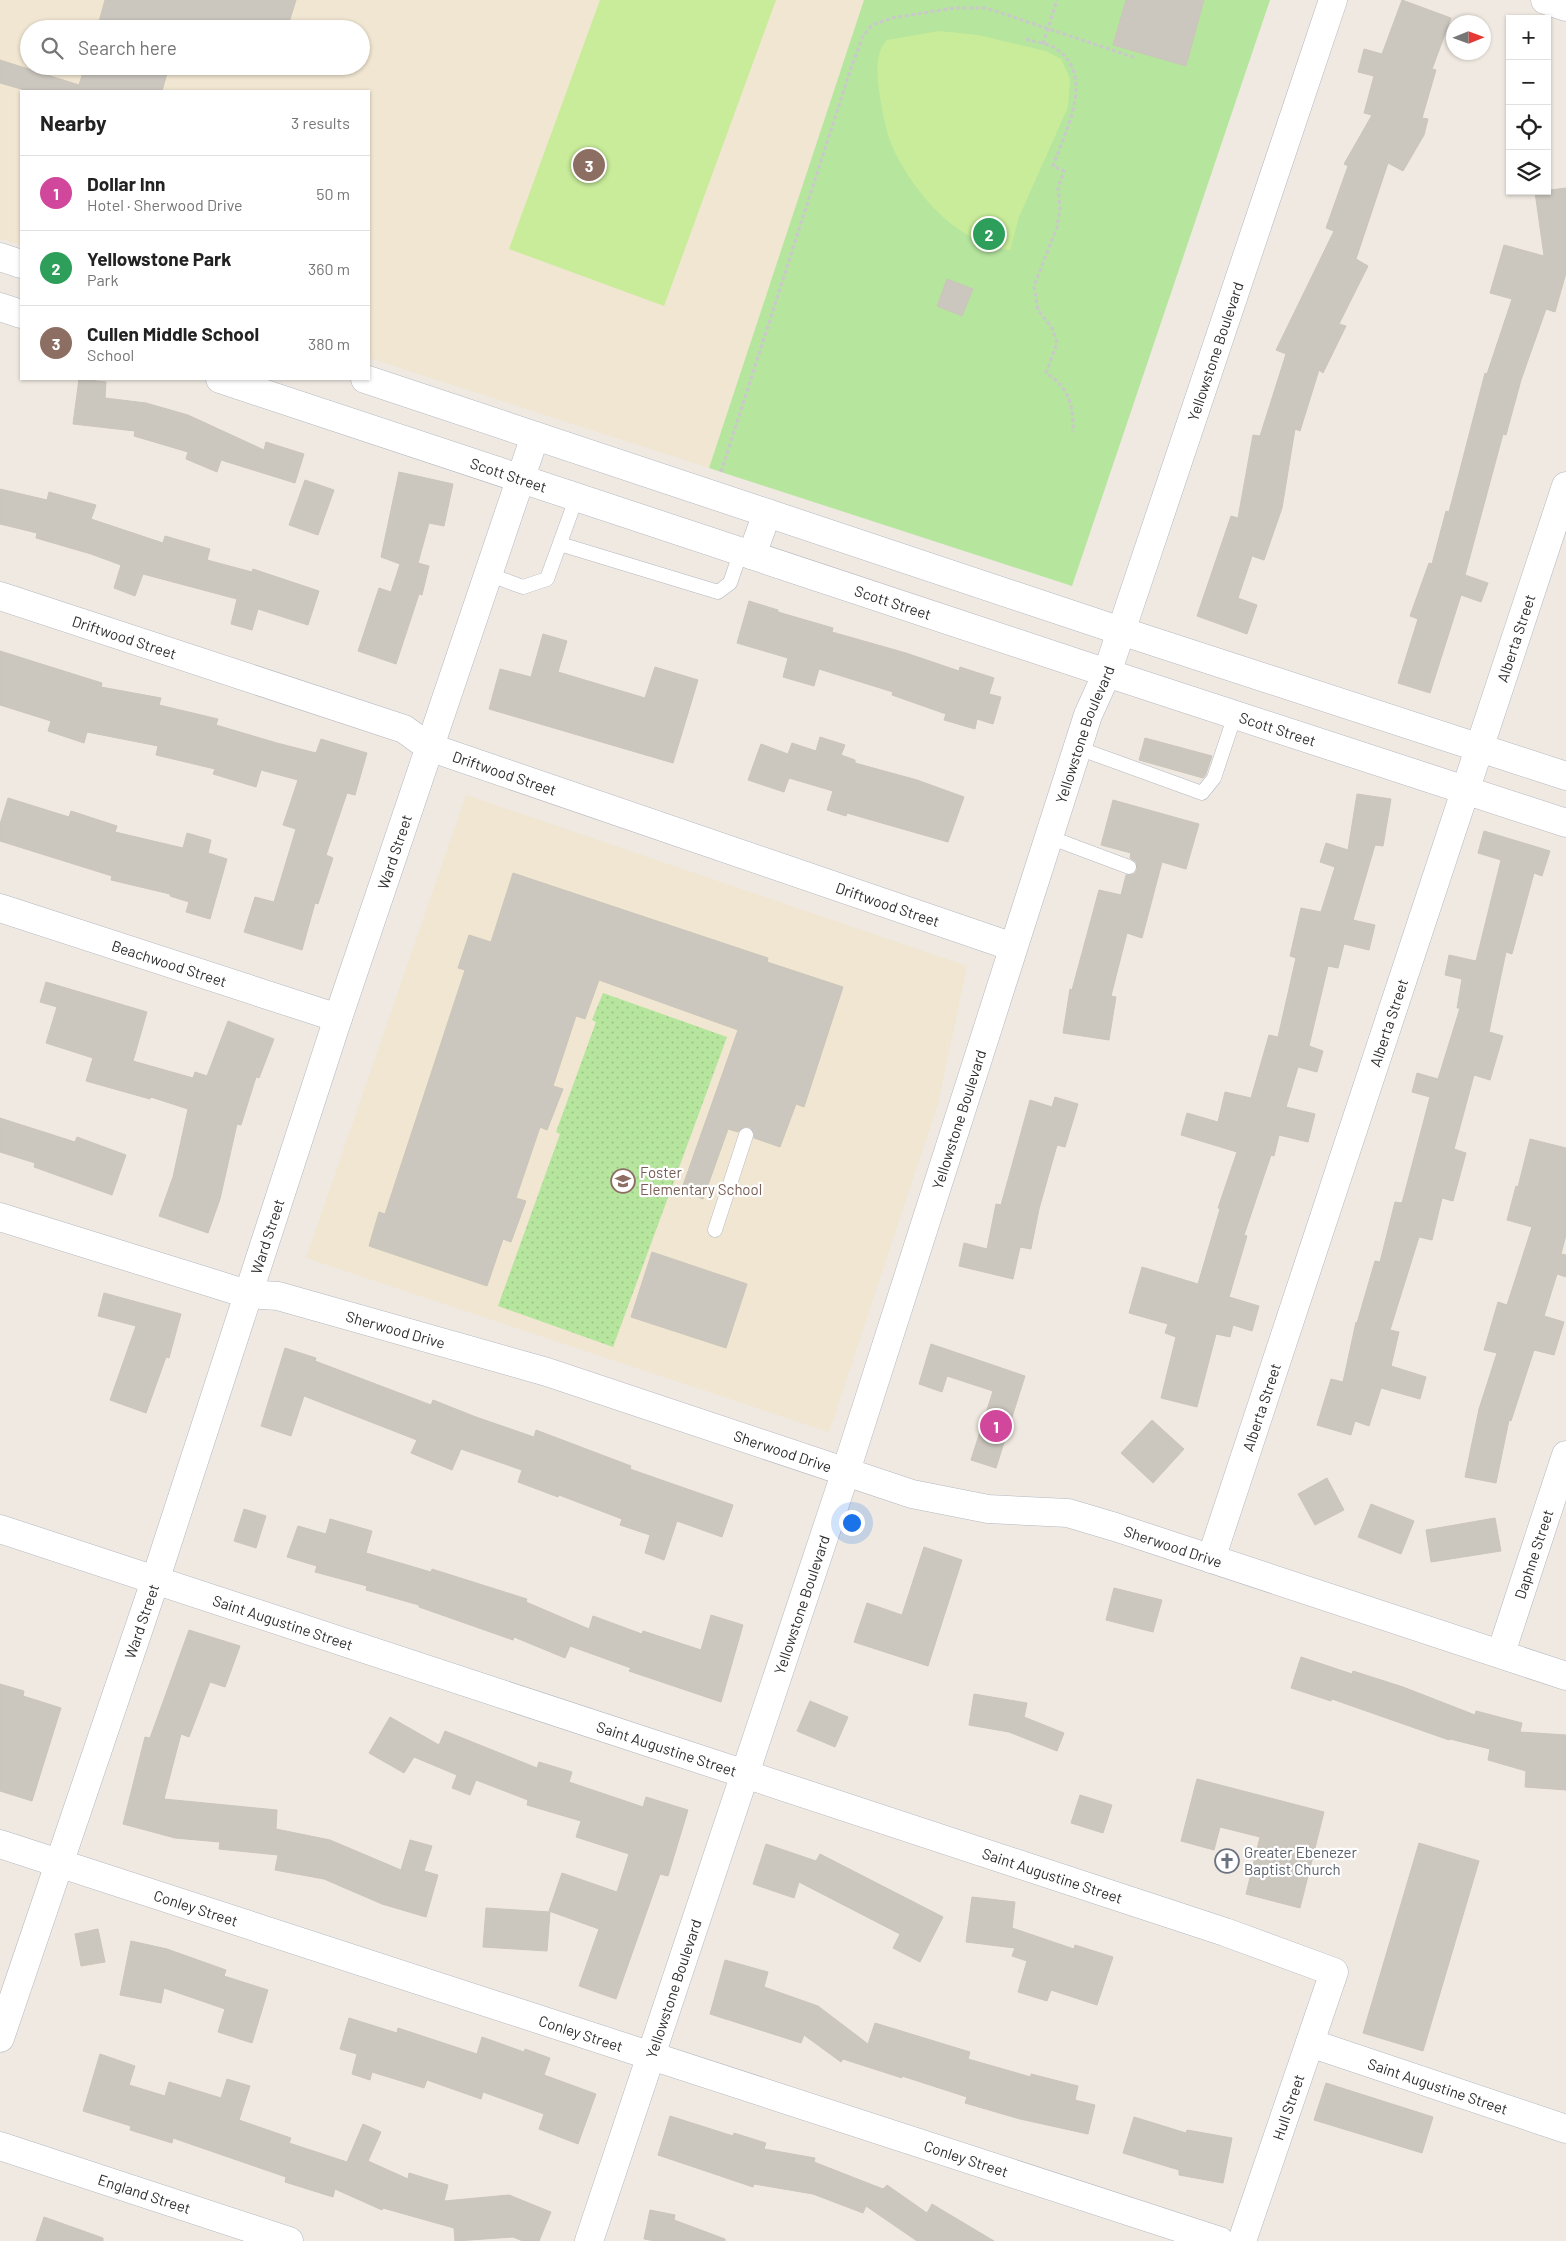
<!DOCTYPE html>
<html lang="en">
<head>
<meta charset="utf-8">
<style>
  :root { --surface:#fff; --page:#f2f2f2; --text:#222; --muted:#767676; --line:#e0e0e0; --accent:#ea580c }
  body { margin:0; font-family:Barlow,sans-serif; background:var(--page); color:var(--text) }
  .controls { position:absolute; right:15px; top:15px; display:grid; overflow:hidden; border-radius:0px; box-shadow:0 1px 4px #0004 }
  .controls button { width:45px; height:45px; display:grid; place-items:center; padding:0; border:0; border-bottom:1px solid var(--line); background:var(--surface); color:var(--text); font:25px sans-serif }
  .compass { position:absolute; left:1446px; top:15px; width:45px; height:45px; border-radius:50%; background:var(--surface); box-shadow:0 1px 4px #0004; rotate:89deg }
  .you { position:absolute; left:851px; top:1522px; width:18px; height:18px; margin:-12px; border:4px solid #fff; border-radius:50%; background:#1a73e8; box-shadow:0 0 0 8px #1a73e833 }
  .badge { display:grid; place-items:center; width:32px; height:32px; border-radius:50%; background:var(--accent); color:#fff; font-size:16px; font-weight:700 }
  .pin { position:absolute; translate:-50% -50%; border:2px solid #fff; box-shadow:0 1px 5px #0006 }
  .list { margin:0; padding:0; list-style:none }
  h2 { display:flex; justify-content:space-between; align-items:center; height:65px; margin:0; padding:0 20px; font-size:21px }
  h2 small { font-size:16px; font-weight:400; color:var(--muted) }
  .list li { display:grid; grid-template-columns:32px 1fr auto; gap:15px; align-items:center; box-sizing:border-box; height:75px; padding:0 20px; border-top:1px solid var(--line) }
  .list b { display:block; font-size:19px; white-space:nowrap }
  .list p { margin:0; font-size:16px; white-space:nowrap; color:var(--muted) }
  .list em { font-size:16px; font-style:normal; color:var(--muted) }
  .icon { flex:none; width:28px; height:28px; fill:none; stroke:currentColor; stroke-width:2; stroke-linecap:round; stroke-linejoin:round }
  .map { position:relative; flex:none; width:1566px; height:2241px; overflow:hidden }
  .search { position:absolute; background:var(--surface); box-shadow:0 1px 4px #0004; left:20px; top:20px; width:350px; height:55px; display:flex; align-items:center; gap:12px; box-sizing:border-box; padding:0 18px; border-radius:28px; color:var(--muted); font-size:19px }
  .panel { position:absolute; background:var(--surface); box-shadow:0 1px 4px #0004; left:20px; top:90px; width:350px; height:290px; border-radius:0px }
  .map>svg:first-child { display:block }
  .education { fill:#f0e6d1; fill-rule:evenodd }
  .grass { fill:url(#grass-dots) }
  .park { fill:#b6e59e }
  .pitch { fill:#c9ec9a }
  .building { fill:#cbc7bf; stroke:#cbc5ba }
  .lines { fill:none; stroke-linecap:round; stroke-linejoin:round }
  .lane-casing { stroke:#b4b7c1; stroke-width:15 }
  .street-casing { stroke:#b4b7c1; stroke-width:29 }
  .secondary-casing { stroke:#b4b7c1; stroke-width:29 }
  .path { stroke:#c9c9c9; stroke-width:3; stroke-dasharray:4 2.5; stroke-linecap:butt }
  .lane { stroke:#fff; stroke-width:14 }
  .street { stroke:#fff; stroke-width:28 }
  .secondary { stroke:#fff; stroke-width:28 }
  .labels { text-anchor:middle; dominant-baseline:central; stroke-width:4.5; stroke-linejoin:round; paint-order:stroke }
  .street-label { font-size:15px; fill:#2e2e2e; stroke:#fff }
  .education-label { font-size:15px; fill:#785e54; stroke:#fff; text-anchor:start }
  .worship-label { font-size:15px; fill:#5b616d; stroke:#fff; text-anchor:start }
</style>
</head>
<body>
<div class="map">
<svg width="1566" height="2241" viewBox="0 0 1566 2241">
  <defs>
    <pattern id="grass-dots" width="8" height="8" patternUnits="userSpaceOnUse" patternTransform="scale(1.25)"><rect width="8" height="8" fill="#b6e59e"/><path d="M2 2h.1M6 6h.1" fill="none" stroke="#9dc588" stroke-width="1.8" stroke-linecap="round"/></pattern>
  </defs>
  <rect width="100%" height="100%" fill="#efe9e1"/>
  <path class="education" d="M0,0H864L709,468L369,358V91H21V245L0,239ZM29,29H361V66H29Z
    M466,795L967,966L938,1104L829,1432L306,1258Z"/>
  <path class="grass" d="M603,993L727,1037L613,1347L498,1306L560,1134L556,1132L596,1022L592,1020Z"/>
  <path class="park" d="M864,0H1270L1072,586L709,468Z"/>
  <path class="pitch" d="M600,0H776L664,306L509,249Z
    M939,31L978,35L1046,51L1061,59L1070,79L1068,107L1019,217L1010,250C956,243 913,192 892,146C885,129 882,109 879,90C877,74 875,52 887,40Z"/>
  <path class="building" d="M105,0H296L287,29H97Z
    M1126,0H1204L1186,66L1113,45Z
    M1402,0L1451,18L1432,69L1436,70L1422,118L1428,119L1424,135L1403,171L1388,163L1356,259L1368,266L1339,324L1346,326L1323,373L1319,370L1300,431L1295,429L1282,508L1264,560L1252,556L1238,598L1257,605L1247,634L1197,616L1231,516L1238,518L1253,435L1260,436L1286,354L1276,350L1334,231L1326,228L1348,166L1344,164L1372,115L1364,113L1374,76L1358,72L1364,49L1382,54Z
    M0,60L79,85L85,66H169L162,91H28L0,83Z
    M1566,188V273L1555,312L1546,309L1521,380L1506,435L1503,434L1465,575L1488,583L1481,602L1461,595L1430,693L1398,683L1418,619L1410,616L1429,563L1432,564L1446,511L1449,512L1485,373L1487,374L1512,299L1490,293L1504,245L1544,256L1535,192Z
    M947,279L973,289L962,316L937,306Z
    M79,379L106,382L105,398L146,403L188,415L264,450L266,442L304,454L295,483L221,460L217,472L186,459L188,452L134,436L135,431L73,424Z
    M399,472L453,484L444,526L429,523L418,563L429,566L422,595L419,594L396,664L358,651L379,588L391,592L400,564L381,557Z
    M305,480L334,490L318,535L289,525Z
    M0,489L47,500L49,492L96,505L91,519L163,543L165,536L210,549L207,560L252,572L253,569L319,591L308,625L258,609L252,630L231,624L237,599L143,574L135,596L114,588L121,565L91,554L36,538L37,533L0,524Z
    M749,601L778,610V612L833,628L832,632L906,653L959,671L960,667L994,678L989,694L1001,697L993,724L977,719L975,729L944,720L946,714L892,695L893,692L819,669L814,686L783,677L788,658L737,643Z
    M543,634L567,641L558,672L645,698L655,667L698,680L673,763L489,709L500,669L531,677Z
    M0,651L102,683L101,687L161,698L159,705L218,719L216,725L277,743L316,753L321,739L367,753L355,795L347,793L326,855L333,858L318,904L315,903L302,950L244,932L255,897L274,902L296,829L283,825L298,780L261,770L256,787L213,774L215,769L156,755L158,746L87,732L84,743L48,731L51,721L0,705Z
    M820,737L845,745L841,755L855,760V763L917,780L964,797L948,842L847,813L846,816L827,810L833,791L789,778L784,792L748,780L761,744L788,754L792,743L816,751Z
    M1145,738L1212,756L1206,774L1203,778L1139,760Z
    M1357,794L1391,799L1383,846L1375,845L1353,920L1375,925L1369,950L1344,944L1338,968L1328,966L1309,1046L1323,1051L1317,1072L1298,1067L1286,1107L1315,1114L1308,1142L1279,1135L1274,1156L1271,1155L1244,1235L1247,1236L1229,1297L1259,1306L1252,1331L1233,1325L1230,1337L1216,1334L1197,1407L1161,1398L1176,1337L1165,1333L1168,1324L1129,1313L1142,1267L1198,1284L1220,1209L1218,1208L1237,1152L1181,1135L1187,1113L1218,1122L1225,1092L1251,1098L1269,1035L1278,1037L1296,958L1290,956L1301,908L1321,912L1335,867L1320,862L1326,843L1348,850Z
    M8,798L69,817L71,811L117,826L115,832L183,848L187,833L211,840L208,853L227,859L210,919L186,912L189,902L170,896V894L111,880L112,876L0,841V824Z
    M1113,800L1199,824L1186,869L1162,862L1142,938L1127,933L1111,996L1116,997L1109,1040L1063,1033L1070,989L1072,990L1099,890L1121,895L1126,875L1134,874L1137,870L1136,862L1130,858L1131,853L1101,845Z
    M1484,831L1550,851L1542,876L1534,873L1512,954L1506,952L1489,1032L1503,1036L1490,1080L1474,1075L1454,1149L1466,1153L1453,1201L1442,1198L1432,1240L1419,1237L1390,1330L1399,1332L1391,1366L1426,1377L1420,1399L1381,1388L1369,1426L1355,1421L1351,1435L1317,1425L1331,1379L1343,1382L1356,1322L1357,1323L1375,1261L1380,1262L1395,1202L1402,1203L1430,1097L1412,1092L1417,1073L1438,1079L1460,1008H1457L1462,979L1445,975L1449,955L1476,961L1501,860L1478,853Z
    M513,873L768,958L767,962L843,987L804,1107L796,1104L780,1147L754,1138V1133L749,1127H744L738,1132L728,1129L703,1199L681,1191L738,1030L599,980L585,1019L576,1016L553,1086L563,1089L547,1130L540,1127L516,1198L526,1201L511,1242L503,1239L487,1286L369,1246L379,1212L385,1214L465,970L458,968L469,935L491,942Z
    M46,982L147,1012L133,1061L193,1078L195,1072L207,1076L228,1021L274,1039L259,1078L256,1077L241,1125L237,1124L220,1199L208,1233L159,1216L173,1177L188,1109L151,1097L150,1099L86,1081L93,1058L46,1043L57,1007L40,1002Z
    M1055,1097L1078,1104L1065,1147L1057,1145L1039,1209L1031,1249L1020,1247L1013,1279L959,1266L964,1243L987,1249L996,1204L1001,1205L1030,1100L1052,1107Z
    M0,1118L75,1142L77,1137L126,1155L112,1195L34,1167L35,1163L0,1152Z
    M1530,1139L1566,1148V1235L1561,1254L1566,1255V1277L1557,1274L1544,1316L1564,1322L1554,1355L1534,1350L1511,1421L1509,1420L1496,1483L1465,1477L1479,1409L1497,1353L1484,1350L1498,1302L1507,1305L1532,1227L1507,1220L1516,1186L1518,1187Z
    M652,1252L747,1284L726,1348L631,1317Z
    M104,1293L181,1314L169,1358L166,1357L146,1413L110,1400L136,1326L98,1316Z
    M931,1344L1025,1376L996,1468L971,1460L993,1391L947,1376L942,1392L919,1384Z
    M285,1348L316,1358L315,1361L431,1405L433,1400L476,1417L534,1437L536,1430L631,1466L630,1469L733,1505L722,1537L677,1521L664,1560L645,1553L650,1535L620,1525L622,1519L559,1495L558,1497L518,1482L522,1470L461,1449L452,1470L411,1453L417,1440L304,1396L291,1436L261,1426Z
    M1152,1420L1184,1449L1153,1483L1121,1453Z
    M1327,1478L1344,1510L1315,1525L1298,1494Z
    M1371,1504L1414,1521L1401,1554L1358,1537Z
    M244,1509L266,1516L256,1548L234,1541Z
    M1495,1518L1501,1551L1431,1562L1426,1530Z
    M330,1519L372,1531L366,1553L431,1572L432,1569L527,1599L526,1602L589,1629L593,1616L642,1634L643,1631L701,1650L711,1615L743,1625L721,1702L629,1671L631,1668L570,1646L565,1658L514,1637L513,1640L419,1607V1605L366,1590L367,1586L315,1572L317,1566L287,1557L298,1526L326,1534Z
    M924,1547L962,1560L928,1666L854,1642L867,1603L902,1615Z
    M1114,1588L1162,1600L1153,1632L1106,1620Z
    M189,1630L240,1646L225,1687L210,1682L189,1737L181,1734L164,1799L277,1810L276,1829L330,1840L401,1870L410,1840L432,1846L424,1871L438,1875L426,1917L382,1904L324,1879L275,1870L278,1855L219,1849L220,1842L175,1838L123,1824L145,1737L150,1738Z
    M1301,1657L1352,1674L1353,1671L1403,1687L1475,1715L1476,1711L1522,1723L1520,1732L1566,1735V1790L1525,1787L1526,1771L1488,1760L1490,1749L1450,1739L1449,1740L1332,1699L1331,1701L1291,1688Z
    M0,1684L24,1691L23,1696L61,1708L32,1801L0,1791Z
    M974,1694L1027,1703L1024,1717L1064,1733L1057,1751L1009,1732L969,1725Z
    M810,1701L848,1717L835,1747L797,1731Z
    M390,1717L439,1745L445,1731L537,1768L539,1762L572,1772L569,1782L643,1807L646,1797L688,1810L668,1876L660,1874L616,1999L579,1986L599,1929L549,1911L562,1873L617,1892L629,1854L576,1837L581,1821L527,1805L528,1800L476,1780L470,1795L452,1788L457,1775L414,1757L404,1773L369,1753Z
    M1197,1779L1324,1812L1300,1908L1246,1894L1260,1837L1220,1827L1214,1850L1181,1841Z
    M1080,1795L1112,1805L1103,1833L1071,1823Z
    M1419,1843L1479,1861L1423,2051L1363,2033Z
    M766,1844L816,1861L820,1854L943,1917L920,1962L893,1948L900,1934L799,1882L794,1898L753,1884Z
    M972,1897L1015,1902L1012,1928L1074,1949L1075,1945L1113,1957L1097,2005L1051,1990L1047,2001L1018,1992L1027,1961L1012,1956L1015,1948L966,1942Z
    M486,1908L550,1912L547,1951L483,1947Z
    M98,1929L105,1962L81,1966L75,1934Z
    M131,1941L167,1949L226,1970L224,1976L268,1990L252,2043L218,2032L225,2009L164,1988L161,2003L120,1995Z
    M725,1960L768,1972L764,1987L818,2006L868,2044L875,2023L970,2052L968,2059L1031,2077V2074L1078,2086L1075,2100L1095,2105L1088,2134L1020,2119L965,2103L967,2097L902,2076V2078L843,2059L841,2062L804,2035L801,2043L710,2014Z
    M349,2018L397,2033L398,2028L477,2054L482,2037L524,2052L525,2049L550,2058L544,2075L596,2094L578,2144L539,2129L544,2114L483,2092L481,2099L427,2080L424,2088L372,2072L370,2080L352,2074L357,2054L340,2049Z
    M100,2054L135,2066L129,2085L165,2096L169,2082L221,2098L227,2079L250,2086L239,2120L291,2138L289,2143L347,2162L363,2124L381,2132L368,2161L408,2179L409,2173L448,2185L444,2201L509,2195L551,2212L539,2241H523L513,2237L455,2241L454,2228L383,2208L382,2210L335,2189L333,2197L285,2182L286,2177L173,2138L172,2143L130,2130L131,2126L83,2111Z
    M1326,2083L1433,2117L1422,2153L1314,2120Z
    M670,2116L733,2136L734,2133L766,2143L764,2149L815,2158L814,2162L883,2189L887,2185L927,2213L932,2204L994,2241H917L866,2206L863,2213L813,2194L754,2184L753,2187L658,2155Z
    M1134,2117L1186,2133L1187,2130L1232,2138L1223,2183L1179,2175V2170L1123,2153Z
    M650,2210L675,2215L674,2220L725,2239V2241H655L644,2239Z
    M44,2217L103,2238V2241H36Z"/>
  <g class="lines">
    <g class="lane-casing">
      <path id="lane" d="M560,544L718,592L730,583L741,551
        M488,574L523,587L547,579L577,496
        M1078,748L1202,793L1214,778L1235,715
        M1049,837L1129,867
        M715,1230L746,1135"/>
    </g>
    <g class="street-casing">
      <g id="street">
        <path d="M1545,0L1566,7"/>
        <path id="s1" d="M0,596L404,729L429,747L1013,947"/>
        <path id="s2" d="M0,908L338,1018"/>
        <path id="s3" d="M0,1217L247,1294L278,1296L547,1372L912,1494L988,1509L1068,1513L1115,1527L1566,1676"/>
        <path id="s4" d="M0,1529L1225,1932L1334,1972L1242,2241"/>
        <path id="s5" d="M1211,1559L1566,486"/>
        <path id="s6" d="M1501,1653L1566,1455"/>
        <path id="s7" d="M0,1844L1220,2241"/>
        <path id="s8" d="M0,2038L155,1581L338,1018L535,436"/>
        <path id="s9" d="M1310,2043L1566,2129"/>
        <path id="s10" d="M0,2146L289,2241"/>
      </g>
    </g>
    <g class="secondary-casing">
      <g id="secondary">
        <path d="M0,257L21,264"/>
        <path d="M0,307L21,314"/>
        <path id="s11" d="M220,379L1107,673L1566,823"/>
        <path d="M365,379L1121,631L1566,776"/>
        <path d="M752,555L767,513"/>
        <path id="s12" d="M589,2241L846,1471L1088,715L1107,673L1333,0"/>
      </g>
    </g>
    <path class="path" d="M1026,39C1035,42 1047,43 1055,48C1097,75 1065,131 1053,166L1064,171L1058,188L1060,207L1057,227L1034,286L1038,310L1052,328L1057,343L1046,373C1070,388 1073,405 1073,432
      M1043,44L1057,0
      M721,472L850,71L863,36L872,25L892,18L954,8H986L1136,58"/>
    <use href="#lane" class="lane"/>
    <use href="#street" class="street"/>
    <use href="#secondary" class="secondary"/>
  </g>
  <defs>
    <g id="school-ring" transform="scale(1.25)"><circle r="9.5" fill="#fff" stroke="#8d6e63" stroke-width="1.5"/><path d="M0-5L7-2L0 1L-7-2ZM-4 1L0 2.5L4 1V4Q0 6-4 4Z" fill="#8d6e63"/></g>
    <g id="church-ring" transform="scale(1.25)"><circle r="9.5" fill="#fff" stroke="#6b7280" stroke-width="1.5"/><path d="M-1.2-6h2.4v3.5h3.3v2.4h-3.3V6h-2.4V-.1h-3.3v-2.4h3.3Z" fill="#6b7280"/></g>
  </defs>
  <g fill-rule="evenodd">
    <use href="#school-ring" x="623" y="1181"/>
    <use href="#church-ring" x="1227" y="1861"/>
  </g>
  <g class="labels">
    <g class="street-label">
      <text stroke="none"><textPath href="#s12" startOffset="1991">Yellowstone Boulevard</textPath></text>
      <text stroke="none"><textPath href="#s11" startOffset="304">Scott Street</textPath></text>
      <text stroke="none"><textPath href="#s11" startOffset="709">Scott Street</textPath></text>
      <text stroke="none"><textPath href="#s1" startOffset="131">Driftwood Street</textPath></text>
      <text stroke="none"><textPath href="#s5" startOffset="970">Alberta Street</textPath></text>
      <text stroke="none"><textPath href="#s11" startOffset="1114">Scott Street</textPath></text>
      <text stroke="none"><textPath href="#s12" startOffset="1586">Yellowstone Boulevard</textPath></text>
      <text stroke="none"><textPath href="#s1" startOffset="536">Driftwood Street</textPath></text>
      <text stroke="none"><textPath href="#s8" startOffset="1250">Ward Street</textPath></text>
      <text stroke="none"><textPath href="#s1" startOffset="941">Driftwood Street</textPath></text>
      <text stroke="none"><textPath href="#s2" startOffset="178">Beachwood Street</textPath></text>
      <text stroke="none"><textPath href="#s5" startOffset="565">Alberta Street</textPath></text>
      <text stroke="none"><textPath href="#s12" startOffset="1181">Yellowstone Boulevard</textPath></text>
      <text stroke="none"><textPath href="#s8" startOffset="845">Ward Street</textPath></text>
      <text stroke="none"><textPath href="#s3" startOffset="412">Sherwood Drive</textPath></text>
      <text stroke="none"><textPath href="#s5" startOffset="160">Alberta Street</textPath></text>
      <text stroke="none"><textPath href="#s3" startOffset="818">Sherwood Drive</textPath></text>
      <text stroke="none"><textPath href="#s3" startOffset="1222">Sherwood Drive</textPath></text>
      <text stroke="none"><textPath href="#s6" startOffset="104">Daphne Street</textPath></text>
      <text stroke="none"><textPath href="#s12" startOffset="671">Yellowstone Boulevard</textPath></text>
      <text stroke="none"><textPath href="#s8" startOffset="440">Ward Street</textPath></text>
      <text stroke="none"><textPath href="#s4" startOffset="298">Saint Augustine Street</textPath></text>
      <text stroke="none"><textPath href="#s4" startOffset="702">Saint Augustine Street</textPath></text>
      <text stroke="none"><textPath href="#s4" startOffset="1108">Saint Augustine Street</textPath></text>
      <text stroke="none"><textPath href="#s7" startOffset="206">Conley Street</textPath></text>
      <text stroke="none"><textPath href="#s12" startOffset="266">Yellowstone Boulevard</textPath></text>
      <text stroke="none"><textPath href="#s7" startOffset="611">Conley Street</textPath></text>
      <text stroke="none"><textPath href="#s9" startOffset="135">Saint Augustine Street</textPath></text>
      <text transform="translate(1288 2107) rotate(-71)">Hull Street</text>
      <text stroke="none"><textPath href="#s7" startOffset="1016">Conley Street</textPath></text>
      <text stroke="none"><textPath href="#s10" startOffset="152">England Street</textPath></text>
    </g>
    <g class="education-label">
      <text x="640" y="1172">Foster<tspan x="640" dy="17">Elementary School</tspan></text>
    </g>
    <g class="worship-label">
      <text x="1244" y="1852">Greater Ebenezer<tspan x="1244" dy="17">Baptist Church</tspan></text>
    </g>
  </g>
</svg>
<div class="controls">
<button>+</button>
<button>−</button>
<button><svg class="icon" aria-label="locate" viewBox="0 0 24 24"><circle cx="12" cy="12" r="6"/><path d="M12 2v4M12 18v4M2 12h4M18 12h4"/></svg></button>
<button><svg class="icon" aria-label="layers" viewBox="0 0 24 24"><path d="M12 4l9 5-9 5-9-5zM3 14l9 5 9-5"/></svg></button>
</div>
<svg class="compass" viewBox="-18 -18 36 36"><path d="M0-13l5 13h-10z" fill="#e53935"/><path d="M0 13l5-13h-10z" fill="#767676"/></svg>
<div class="you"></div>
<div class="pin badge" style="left:996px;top:1426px;background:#d1479c">1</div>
<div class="pin badge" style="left:989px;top:234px;background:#2e9e5b">2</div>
<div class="pin badge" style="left:589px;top:165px;background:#8d6e63">3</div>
<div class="search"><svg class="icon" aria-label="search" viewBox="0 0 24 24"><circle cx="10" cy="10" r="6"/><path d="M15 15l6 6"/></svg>Search here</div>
<section class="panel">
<h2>Nearby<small>3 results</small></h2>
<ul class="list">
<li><span class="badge" style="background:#d1479c">1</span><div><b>Dollar Inn</b><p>Hotel · Sherwood Drive</p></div><em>50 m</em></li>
<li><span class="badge" style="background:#2e9e5b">2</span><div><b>Yellowstone Park</b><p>Park</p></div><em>360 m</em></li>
<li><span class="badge" style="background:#8d6e63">3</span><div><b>Cullen Middle School</b><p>School</p></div><em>380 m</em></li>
</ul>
</section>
</div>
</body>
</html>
